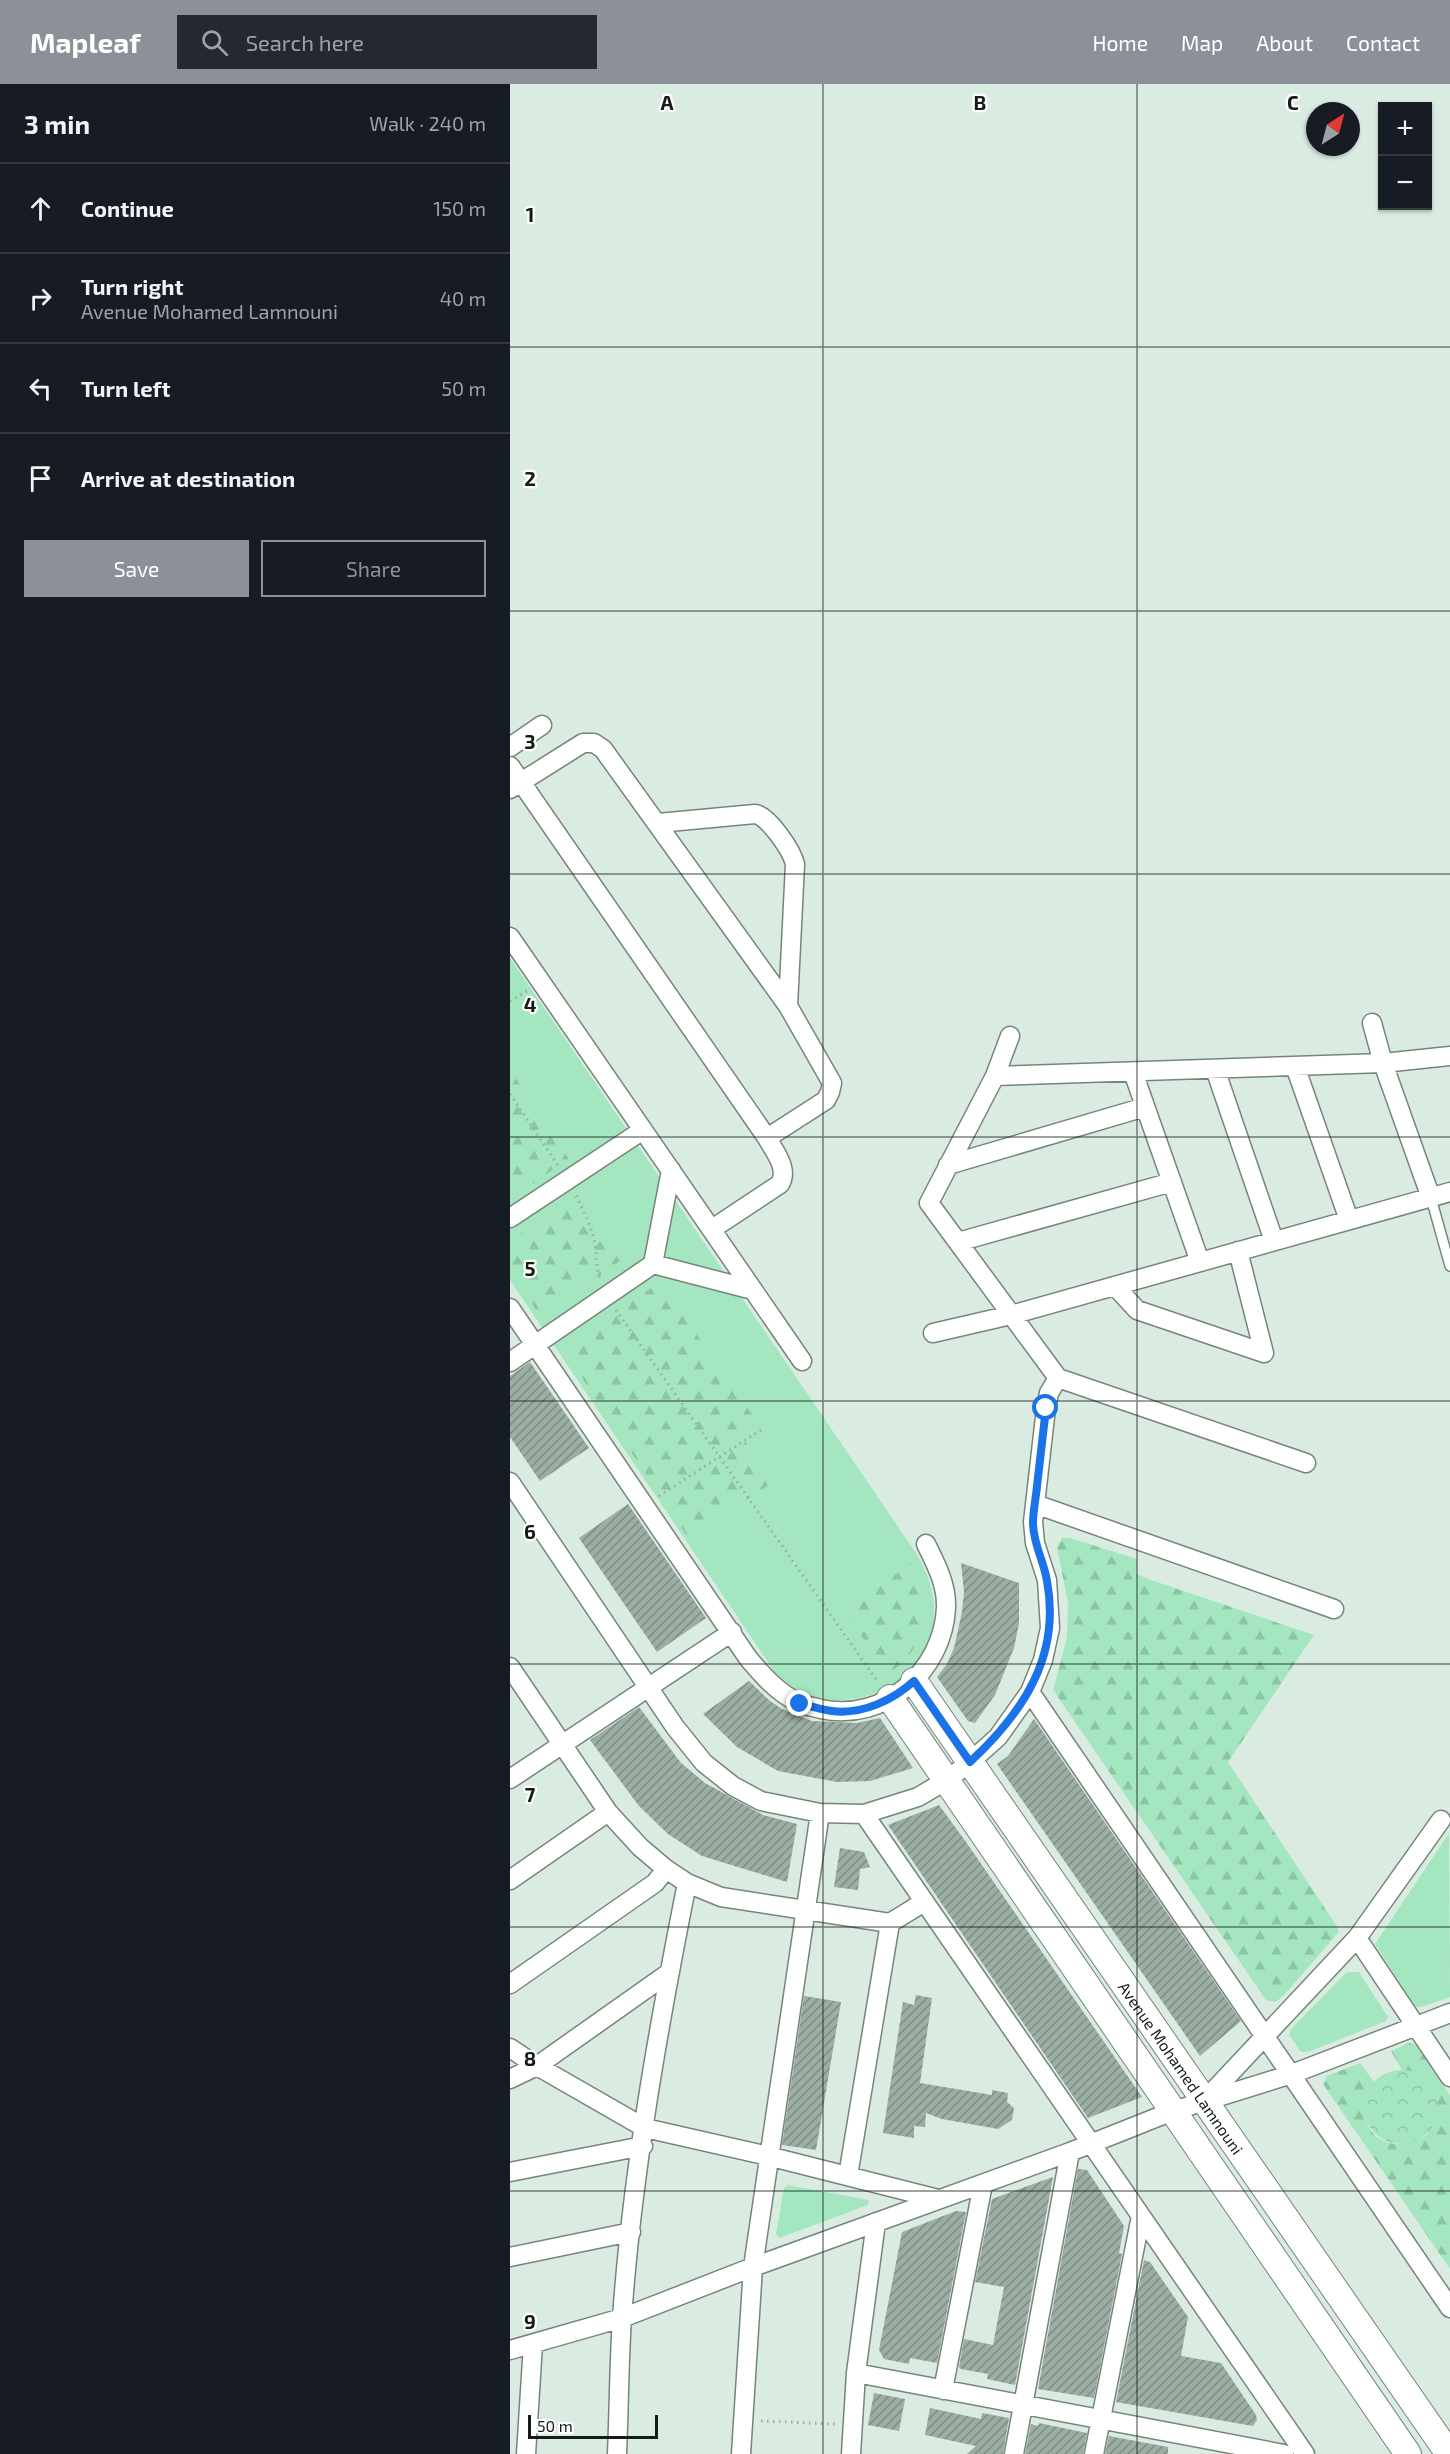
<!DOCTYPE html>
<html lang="en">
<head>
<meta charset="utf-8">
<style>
  :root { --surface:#171b24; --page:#242831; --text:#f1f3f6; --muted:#9ea1a6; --line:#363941; --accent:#8c9099 }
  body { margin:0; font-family:"Exo 2",sans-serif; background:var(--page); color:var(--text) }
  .controls { position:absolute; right:18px; top:18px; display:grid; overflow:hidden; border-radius:0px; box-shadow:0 2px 4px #0004 }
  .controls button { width:54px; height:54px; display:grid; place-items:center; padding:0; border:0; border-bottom:2px solid var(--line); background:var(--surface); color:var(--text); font:30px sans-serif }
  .compass { position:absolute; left:796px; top:18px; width:54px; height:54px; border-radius:50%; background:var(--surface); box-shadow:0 2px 4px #0004; rotate:36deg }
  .scale { position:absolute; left:18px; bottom:15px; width:130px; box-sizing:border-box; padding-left:6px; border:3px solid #151b17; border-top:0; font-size:16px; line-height:21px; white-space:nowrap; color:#151b17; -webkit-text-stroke:4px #fff; paint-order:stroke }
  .stop { position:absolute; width:18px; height:18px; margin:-14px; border:4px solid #1a73e8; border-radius:50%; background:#fff }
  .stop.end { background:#1a73e8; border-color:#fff; box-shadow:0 2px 6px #0008 }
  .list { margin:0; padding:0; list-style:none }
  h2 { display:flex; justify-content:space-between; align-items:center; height:78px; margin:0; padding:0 24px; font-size:26px }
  h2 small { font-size:20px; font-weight:400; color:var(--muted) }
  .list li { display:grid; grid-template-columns:39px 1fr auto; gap:18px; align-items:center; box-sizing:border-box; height:90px; padding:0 24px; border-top:2px solid var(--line) }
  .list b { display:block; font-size:22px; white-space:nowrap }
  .list p { margin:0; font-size:20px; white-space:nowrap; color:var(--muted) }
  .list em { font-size:20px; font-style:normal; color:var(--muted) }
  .actions { display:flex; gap:12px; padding:18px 24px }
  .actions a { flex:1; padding:14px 0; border:2px solid var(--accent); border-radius:0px; text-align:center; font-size:21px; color:var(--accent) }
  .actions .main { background:var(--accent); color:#fff }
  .icon { flex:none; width:33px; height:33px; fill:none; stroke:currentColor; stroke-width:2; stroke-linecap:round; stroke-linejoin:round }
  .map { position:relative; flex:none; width:940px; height:2370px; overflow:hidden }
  header { display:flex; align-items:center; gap:36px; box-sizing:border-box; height:84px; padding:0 30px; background:var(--accent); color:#fff }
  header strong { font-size:28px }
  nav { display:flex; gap:33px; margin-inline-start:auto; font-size:21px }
  .search { width:420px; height:54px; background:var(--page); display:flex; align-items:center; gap:15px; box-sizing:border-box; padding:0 21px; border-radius:0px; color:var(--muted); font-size:22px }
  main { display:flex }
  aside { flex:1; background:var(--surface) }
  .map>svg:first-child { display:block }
  .grass { fill:#a4e6c0 }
  .forest { fill:url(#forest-firs) }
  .park { fill:url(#park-crowns) }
  .building { fill:url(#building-hatch) }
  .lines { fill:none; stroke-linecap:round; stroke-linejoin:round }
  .lane-casing { stroke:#75857b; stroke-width:12 }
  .street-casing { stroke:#75857b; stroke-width:21 }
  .secondary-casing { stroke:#75857b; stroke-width:28 }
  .path { stroke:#9daba2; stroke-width:3; stroke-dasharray:1.5 4.5; stroke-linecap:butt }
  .lane { stroke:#fff; stroke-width:9 }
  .street { stroke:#fff; stroke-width:18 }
  .secondary { stroke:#fff; stroke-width:26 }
  .route { stroke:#1a73e8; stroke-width:8 }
  .grid { fill:none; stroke:#151b17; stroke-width:1.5; stroke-opacity:0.55 }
  .labels { text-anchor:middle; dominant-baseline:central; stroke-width:4.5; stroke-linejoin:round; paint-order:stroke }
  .street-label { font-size:16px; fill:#151b17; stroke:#fff }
  .grid-label { font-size:20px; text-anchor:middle; font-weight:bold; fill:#151b17; stroke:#fff; stroke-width:4.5; stroke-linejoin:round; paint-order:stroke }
</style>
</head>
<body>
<header>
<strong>Mapleaf</strong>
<div class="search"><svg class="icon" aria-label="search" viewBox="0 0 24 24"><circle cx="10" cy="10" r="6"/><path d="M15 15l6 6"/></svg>Search here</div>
<nav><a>Home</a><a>Map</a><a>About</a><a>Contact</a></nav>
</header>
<main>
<aside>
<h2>3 min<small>Walk · 240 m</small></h2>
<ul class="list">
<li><svg class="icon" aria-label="ahead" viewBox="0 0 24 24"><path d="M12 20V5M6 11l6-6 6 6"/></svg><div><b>Continue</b></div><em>150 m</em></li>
<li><svg class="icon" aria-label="right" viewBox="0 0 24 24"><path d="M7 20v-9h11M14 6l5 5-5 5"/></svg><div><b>Turn right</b><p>Avenue Mohamed Lamnouni</p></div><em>40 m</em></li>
<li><svg class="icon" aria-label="left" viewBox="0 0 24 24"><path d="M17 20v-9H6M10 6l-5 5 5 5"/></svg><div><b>Turn left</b></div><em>50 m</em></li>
<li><svg class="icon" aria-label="arrive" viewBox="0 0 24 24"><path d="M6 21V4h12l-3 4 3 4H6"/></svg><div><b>Arrive at destination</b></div></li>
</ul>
<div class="actions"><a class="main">Save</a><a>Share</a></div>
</aside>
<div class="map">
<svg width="940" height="2370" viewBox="0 0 940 2370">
  <defs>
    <pattern id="forest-firs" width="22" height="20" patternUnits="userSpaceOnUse" patternTransform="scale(1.5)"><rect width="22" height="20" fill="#a4e6c0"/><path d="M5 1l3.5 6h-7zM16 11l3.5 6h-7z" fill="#8cc5a4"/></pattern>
    <pattern id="park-crowns" width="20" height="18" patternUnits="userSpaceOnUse" patternTransform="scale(1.5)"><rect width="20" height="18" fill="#a4e6c0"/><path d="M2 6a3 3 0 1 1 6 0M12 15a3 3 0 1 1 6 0" fill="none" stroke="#8cc5a4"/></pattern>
    <pattern id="building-hatch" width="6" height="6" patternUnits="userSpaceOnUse" patternTransform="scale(1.5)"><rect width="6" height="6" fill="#9cada3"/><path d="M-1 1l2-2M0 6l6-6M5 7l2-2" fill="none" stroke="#7e8c84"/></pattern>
  </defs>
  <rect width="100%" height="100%" fill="#daece1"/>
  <path class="grass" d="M0,874L408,1472C417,1490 425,1507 424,1528C424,1594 350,1634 292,1608C283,1604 274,1596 266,1590L0,1196Z
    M939,1749L940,1913L911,1923H905L865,1860Z
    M837,1888H849L878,1933L876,1937L798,1968H791L779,1951L781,1945Z
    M277,2101L359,2116L358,2121L269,2154L266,2150L274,2104Z"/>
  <path class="forest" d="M0,986L59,1075L0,1115Z
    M58,1118L86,1160L101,1152L114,1174L30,1232L0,1187V1157Z
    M144,1202L154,1203L250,1342L233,1354L263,1398L179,1455L52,1264Z
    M552,1454H560L627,1475V1490L638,1495L804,1551L718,1678L828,1844V1849L775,1910L766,1918L756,1916L543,1606L557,1554L558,1519L547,1463Z
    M400,1479C414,1510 420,1545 397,1574C392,1580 384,1585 378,1590L336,1530Z
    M899,1959L907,1961L940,2011V2185L813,2000L817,1992L850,1979L864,1998C859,2004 859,2009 858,2016C857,2022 854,2030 856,2035C864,2066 899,2065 919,2049L904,1988L892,1986L881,1967Z"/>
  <path class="park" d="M854 2023a37 37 0 1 1 74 0a37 37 0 1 1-74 0Z"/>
  <path class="building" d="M20,1278L79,1364L30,1397L0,1353V1292Z
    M118,1420L196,1534L147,1568L69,1454Z
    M451,1479L509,1499V1539L504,1564L485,1611L465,1639L458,1637L427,1593L437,1580L444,1564L452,1528L454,1508Z
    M239,1597L260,1617L272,1625L302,1637L347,1639L370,1634L403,1684L360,1697L327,1698L268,1687L227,1663L193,1630Z
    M129,1623L171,1679L195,1699L253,1731L287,1740L277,1798L192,1772L158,1750L129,1722L80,1656Z
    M524,1635L731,1937L690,1972L487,1680L498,1672Z
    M429,1721L456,1758L632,2013L578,2034L378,1741Z
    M330,1764L354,1768L360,1783L350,1785L348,1806L324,1803Z
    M406,1911L422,1914L410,1999L482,2011V2006L498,2009L497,2018L504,2024L502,2036L488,2045L432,2035L416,2029L415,2043L404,2042V2054L373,2049L393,1918L404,1921Z
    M294,1912L331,1918L306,2066L272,2061Z
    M568,2085L577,2086L614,2142L609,2169L612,2170L584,2314L528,2305Z
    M543,2093L505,2301L477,2295L478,2290L451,2285L449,2283L454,2255L483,2261L494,2203L465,2198L482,2115Z
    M446,2127L456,2128L427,2279L400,2274L399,2280L374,2275L369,2266L392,2148Z
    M634,2176L640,2178L678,2233L671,2272L711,2279L746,2331L747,2336L743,2342L606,2318Z
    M364,2309L395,2315L389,2347L358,2341Z
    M420,2324L471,2335L472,2329L499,2334L493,2370H457L466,2362L415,2351Z
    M529,2339L577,2349L573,2370H515L521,2340L528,2342Z
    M599,2352L658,2363V2370H595Z"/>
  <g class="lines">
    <g class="lane-casing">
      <path id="lane" d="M921,1114L940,1182"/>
    </g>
    <g class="street-casing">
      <path id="street" d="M0,663L32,641
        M0,682L257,1054C265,1068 279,1085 270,1100L202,1145
        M0,705L73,659H84L93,665L278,922L322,999L320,1008L316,1016L257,1054
        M148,739L245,730C258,731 282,767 285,780L278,922
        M0,853L292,1277
        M862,939L873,979L921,1114
        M500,952L485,992L419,1119L548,1294L796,1379
        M785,982L839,1136
        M705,985L764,1157
        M623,988L690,1178
        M485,992L873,979L940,972
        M438,1081L635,1023
        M0,1134L133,1046
        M448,1158L662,1098
        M143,1180L243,1206
        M605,1202L627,1226L754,1269L728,1167
        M0,1224L238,1574C253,1592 267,1608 289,1619C296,1622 304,1623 311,1625C374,1639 433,1587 436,1524C437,1501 426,1480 416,1460
        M423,1249L501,1231L940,1108
        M0,1278L143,1180L161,1086
        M0,1398L165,1643L194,1679L223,1702L251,1717L310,1729L354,1730L408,1713L437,1696L460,1678L488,1653L520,1608L533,1576L540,1544L537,1496L525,1459L523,1438L536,1324L539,1309L548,1294
        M525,1420L824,1525
        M0,1583L98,1728L130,1763L156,1785L177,1799L211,1813L380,1839L414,1818
        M520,1608L940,2224
        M0,1695L222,1548
        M354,1730L795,2370
        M0,1796L98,1728
        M847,1854L940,1993
        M0,1900L145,1799L156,1785
        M0,1964L27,1982L135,2044L258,2072L428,2115
        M0,1995L27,1982L160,1888
        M695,2016L847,1854L931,1736
        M0,2088L133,2062
        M338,2092L380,1839
        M0,2173L121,2148
        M0,2266L112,2234L243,2183L560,2068L663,2027L782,1990L940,1929
        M346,2289L774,2370
        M433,2306L473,2100
        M16,2370L23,2260
        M107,2370C109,2325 109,2279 112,2234C122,2090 149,1940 177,1799
        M231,2370L243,2183L310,1729
        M341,2370L346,2289L366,2138
        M504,2370L560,2068
        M584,2370L631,2132"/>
    </g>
    <g class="secondary-casing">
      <g id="secondary">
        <path id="s1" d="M404,1597L939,2370"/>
        <path d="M380,1614L898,2370"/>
      </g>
    </g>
    <path class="path" d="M0,917L17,907
      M0,1010L49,1083
      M66,1112C75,1129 84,1148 86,1167C87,1180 86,1184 91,1196
      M106,1226L368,1598
      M149,1412L251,1346
      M251,2337L326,2340"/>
    <use href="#lane" class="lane"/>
    <use href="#street" class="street"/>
    <use href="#secondary" class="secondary"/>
  </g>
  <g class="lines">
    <path class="route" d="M290,1620C301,1622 312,1626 322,1627C352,1631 383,1616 404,1597L460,1678C513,1629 551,1572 537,1497C534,1477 523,1460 523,1439C523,1427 526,1414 527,1402C530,1376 533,1350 536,1324"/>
  </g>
  <path class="grid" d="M313,0V2370M627,0V2370M0,263H940M0,527H940M0,790H940M0,1053H940M0,1317H940M0,1580H940M0,1843H940M0,2107H940"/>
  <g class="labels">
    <g class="street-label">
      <text stroke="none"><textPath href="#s1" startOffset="470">Avenue Mohamed Lamnouni</textPath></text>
    </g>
  </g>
  <g class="grid-label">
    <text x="157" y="26">A</text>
    <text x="470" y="26">B</text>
    <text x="783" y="26">C</text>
    <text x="20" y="138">1</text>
    <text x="20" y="402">2</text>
    <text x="20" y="665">3</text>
    <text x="20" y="928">4</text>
    <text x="20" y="1192">5</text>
    <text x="20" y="1455">6</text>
    <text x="20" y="1718">7</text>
    <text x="20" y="1982">8</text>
    <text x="20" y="2245">9</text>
  </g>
</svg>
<div class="controls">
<button>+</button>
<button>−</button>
</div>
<svg class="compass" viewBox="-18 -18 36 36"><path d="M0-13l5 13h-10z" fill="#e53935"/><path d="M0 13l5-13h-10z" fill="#9ea1a6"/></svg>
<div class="scale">50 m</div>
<div class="stop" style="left:536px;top:1324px"></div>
<div class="stop end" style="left:290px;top:1620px"></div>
</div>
</main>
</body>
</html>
